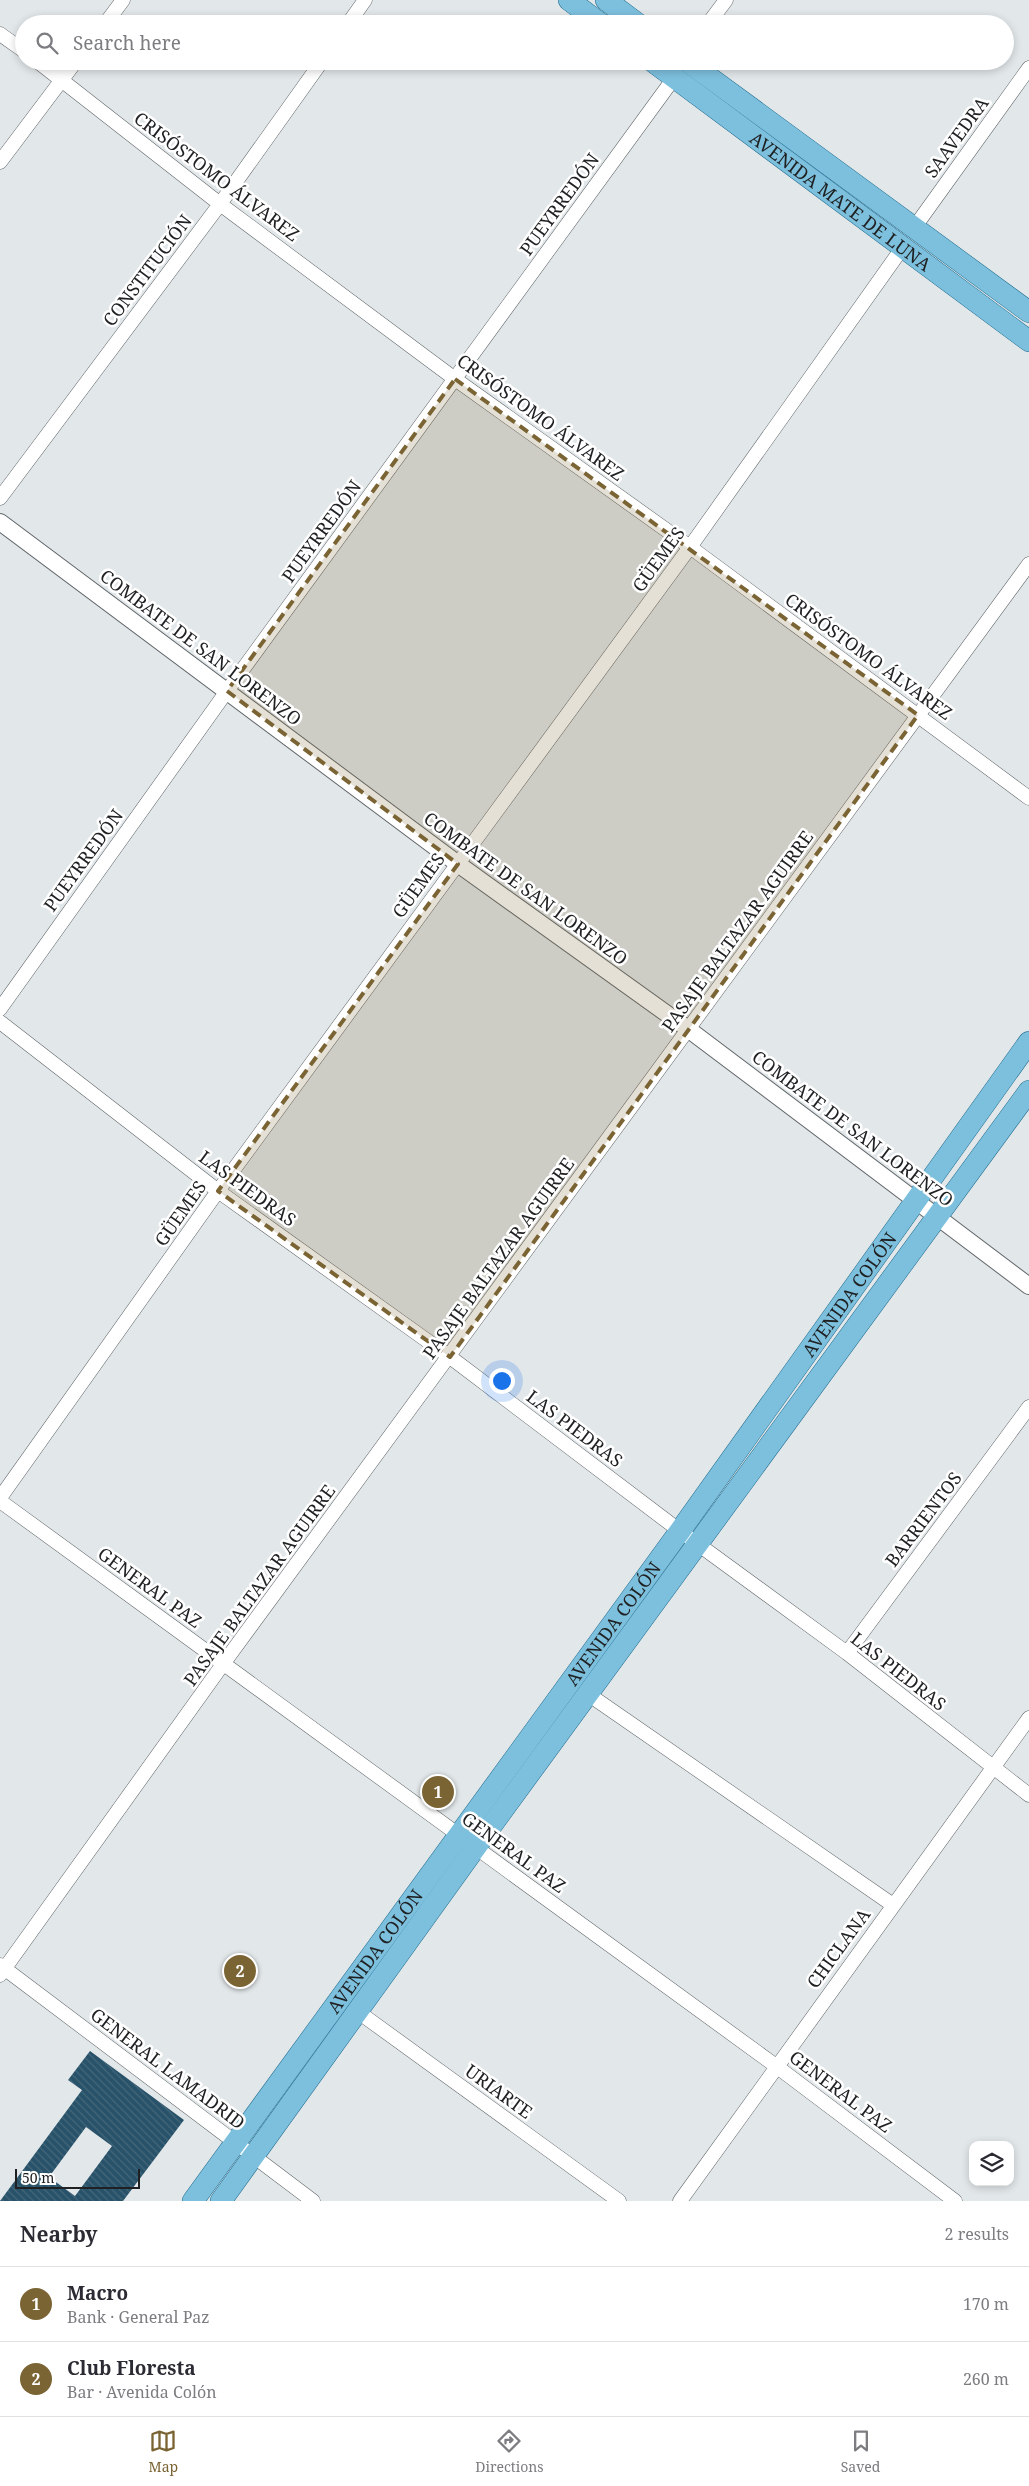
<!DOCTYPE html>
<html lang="en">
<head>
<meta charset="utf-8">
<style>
  :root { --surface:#fff; --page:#f2f2f3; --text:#2b2b33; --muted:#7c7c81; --line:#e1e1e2; --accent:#7b6434 }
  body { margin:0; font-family:"Noto Serif",serif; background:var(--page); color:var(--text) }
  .controls { position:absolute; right:15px; bottom:15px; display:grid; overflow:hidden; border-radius:10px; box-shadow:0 2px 8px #0003 }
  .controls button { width:45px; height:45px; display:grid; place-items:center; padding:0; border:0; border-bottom:1px solid var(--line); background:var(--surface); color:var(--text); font:25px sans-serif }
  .scale { position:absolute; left:15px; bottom:12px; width:125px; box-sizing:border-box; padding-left:5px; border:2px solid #1e2021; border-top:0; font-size:14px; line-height:18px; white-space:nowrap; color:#1e2021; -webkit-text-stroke:4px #fff; paint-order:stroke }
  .you { position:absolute; left:501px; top:1380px; width:18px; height:18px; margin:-12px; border:4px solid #fff; border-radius:50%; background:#1a73e8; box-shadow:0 0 0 8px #1a73e833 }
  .badge { display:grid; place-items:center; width:32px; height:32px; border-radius:50%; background:var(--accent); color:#fff; font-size:16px; font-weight:700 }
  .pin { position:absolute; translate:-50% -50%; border:2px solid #fff; box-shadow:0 1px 5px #0006 }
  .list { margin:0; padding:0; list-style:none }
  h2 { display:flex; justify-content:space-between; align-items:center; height:65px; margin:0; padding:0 20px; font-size:21px }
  h2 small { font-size:16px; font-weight:400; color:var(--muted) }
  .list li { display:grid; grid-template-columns:32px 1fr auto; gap:15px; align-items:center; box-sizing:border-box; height:75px; padding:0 20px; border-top:1px solid var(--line) }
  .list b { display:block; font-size:19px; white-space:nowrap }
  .list p { margin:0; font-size:16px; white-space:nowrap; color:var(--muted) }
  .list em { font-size:16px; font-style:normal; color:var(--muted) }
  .icon { flex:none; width:28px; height:28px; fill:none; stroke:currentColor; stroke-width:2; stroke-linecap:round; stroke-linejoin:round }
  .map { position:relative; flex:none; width:1029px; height:2201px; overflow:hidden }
  .search { position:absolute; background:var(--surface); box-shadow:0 2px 8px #0003; left:15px; right:15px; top:15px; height:55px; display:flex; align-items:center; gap:12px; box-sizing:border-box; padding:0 18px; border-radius:28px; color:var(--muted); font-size:19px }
  .sheet { height:215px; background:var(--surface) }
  nav { display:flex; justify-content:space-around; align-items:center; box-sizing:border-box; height:70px; border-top:1px solid var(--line); background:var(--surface); font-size:14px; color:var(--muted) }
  nav a { display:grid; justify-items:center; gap:2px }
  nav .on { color:var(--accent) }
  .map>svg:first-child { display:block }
  .building { fill:url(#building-back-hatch); fill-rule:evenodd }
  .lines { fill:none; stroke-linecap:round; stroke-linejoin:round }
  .minor-casing { stroke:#62676a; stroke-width:15 }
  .tertiary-casing { stroke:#62676a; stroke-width:18 }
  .primary-casing { stroke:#236d8e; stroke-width:22 }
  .minor { stroke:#fff; stroke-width:14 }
  .tertiary { stroke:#fff; stroke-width:16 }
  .primary { stroke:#7dc0de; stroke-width:21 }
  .marked { fill:#7b6434; fill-opacity:0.2; stroke:#7b6434; stroke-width:4; stroke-dasharray:10 6; stroke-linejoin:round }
  .labels { text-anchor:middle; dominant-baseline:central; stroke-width:5; stroke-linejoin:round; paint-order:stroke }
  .street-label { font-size:18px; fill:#1e2021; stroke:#fff }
</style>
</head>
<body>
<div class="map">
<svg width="1029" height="2201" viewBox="0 0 1029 2201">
  <defs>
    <pattern id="building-back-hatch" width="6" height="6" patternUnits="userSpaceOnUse" patternTransform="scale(1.25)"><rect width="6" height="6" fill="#275269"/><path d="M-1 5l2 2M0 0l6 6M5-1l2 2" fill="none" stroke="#45677a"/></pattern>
  </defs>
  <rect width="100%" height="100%" fill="#e2e7ea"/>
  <path class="building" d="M90,2051L184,2120L123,2201H0L82,2090L68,2080ZM86,2127L112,2146L75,2196L49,2177Z"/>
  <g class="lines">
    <g class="minor-casing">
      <path id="minor" d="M105,24L123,0
        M348,24L365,0
        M708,24L726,0
        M0,34L24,51
        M37,61L220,204L455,379L690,547L1029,798
        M0,162L76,61
        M914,228L1029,68
        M0,498L220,204L322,61
        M0,1009L227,691L674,78
        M0,1022L218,1191L450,1357L680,1531L847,1653L1029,1795
        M0,1498L218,1191L690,547L903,247
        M0,1501L776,2066L955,2201
        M847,1653L1029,1407
        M588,1694L893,1905
        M0,1965L313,2201
        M0,1975L223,1664L1029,564
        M357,2011L619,2201
        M680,2201L1029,1718"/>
    </g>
    <g class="tertiary-casing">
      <path id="tertiary" d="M0,522L458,864L688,1029L1029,1286"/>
    </g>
    <g class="primary-casing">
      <g id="primary">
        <path d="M569,0L601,24"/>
        <path d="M606,0L638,24"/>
        <path id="s1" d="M652,61L1029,341"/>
        <path d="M687,61L1029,312"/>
        <path id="s2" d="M193,2201L680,1531L1029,1042"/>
        <path d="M221,2201L475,1848L1029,1091"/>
      </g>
    </g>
    <use href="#minor" class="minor"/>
    <use href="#tertiary" class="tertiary"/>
    <use href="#primary" class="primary"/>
  </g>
  <path class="marked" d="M455,379L918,715L450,1357L218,1191L458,864L227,691Z"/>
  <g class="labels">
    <g class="street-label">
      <text transform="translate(956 137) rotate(-54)">SAAVEDRA</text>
      <text transform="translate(217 176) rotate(37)">CRISÓSTOMO ÁLVAREZ</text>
      <text stroke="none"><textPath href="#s1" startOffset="235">AVENIDA MATE DE LUNA</textPath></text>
      <text transform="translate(559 204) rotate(-54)">PUEYRREDÓN</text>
      <text transform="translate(147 270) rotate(-53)">CONSTITUCIÓN</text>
      <text transform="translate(541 417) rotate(36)">CRISÓSTOMO ÁLVAREZ</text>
      <text transform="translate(321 531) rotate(-54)">PUEYRREDÓN</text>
      <text transform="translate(658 559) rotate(-54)">GÜEMES</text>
      <text transform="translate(201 647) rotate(37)">COMBATE DE SAN LORENZO</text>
      <text transform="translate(869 656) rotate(36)">CRISÓSTOMO ÁLVAREZ</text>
      <text transform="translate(83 860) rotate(-54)">PUEYRREDÓN</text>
      <text transform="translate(418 885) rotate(-54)">GÜEMES</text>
      <text transform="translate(526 888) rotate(36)">COMBATE DE SAN LORENZO</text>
      <text transform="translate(737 931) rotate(-54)">PASAJE BALTAZAR AGUIRRE</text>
      <text transform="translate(853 1128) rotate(37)">COMBATE DE SAN LORENZO</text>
      <text transform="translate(248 1188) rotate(36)">LAS PIEDRAS</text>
      <text transform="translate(180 1213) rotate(-55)">GÜEMES</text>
      <text transform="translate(498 1258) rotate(-54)">PASAJE BALTAZAR AGUIRRE</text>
      <text stroke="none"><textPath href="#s2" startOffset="1119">AVENIDA COLÓN</textPath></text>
      <text transform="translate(575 1428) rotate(37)">LAS PIEDRAS</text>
      <text transform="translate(923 1519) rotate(-53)">BARRIENTOS</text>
      <text transform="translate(259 1585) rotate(-54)">PASAJE BALTAZAR AGUIRRE</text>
      <text transform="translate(150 1587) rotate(36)">GENERAL PAZ</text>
      <text stroke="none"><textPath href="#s2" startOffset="714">AVENIDA COLÓN</textPath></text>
      <text transform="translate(899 1671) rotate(38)">LAS PIEDRAS</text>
      <text transform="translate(514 1852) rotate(36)">GENERAL PAZ</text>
      <text transform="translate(838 1948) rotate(-54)">CHICLANA</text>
      <text stroke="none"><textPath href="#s2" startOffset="309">AVENIDA COLÓN</textPath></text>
      <text transform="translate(168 2068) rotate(37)">GENERAL LAMADRID</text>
      <text transform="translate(499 2091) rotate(36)">URIARTE</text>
      <text transform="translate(841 2091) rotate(37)">GENERAL PAZ</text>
    </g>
  </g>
</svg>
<div class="controls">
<button><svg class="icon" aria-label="layers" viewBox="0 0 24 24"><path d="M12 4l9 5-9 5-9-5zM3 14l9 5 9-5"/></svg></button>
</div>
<div class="scale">50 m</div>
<div class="you"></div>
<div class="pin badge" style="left:438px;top:1792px">1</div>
<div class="pin badge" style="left:240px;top:1971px">2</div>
<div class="search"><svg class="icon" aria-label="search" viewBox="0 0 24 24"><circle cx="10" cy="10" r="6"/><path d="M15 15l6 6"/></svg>Search here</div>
</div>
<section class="sheet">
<h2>Nearby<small>2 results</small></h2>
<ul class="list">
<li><span class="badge">1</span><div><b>Macro</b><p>Bank · General Paz</p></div><em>170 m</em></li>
<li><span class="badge">2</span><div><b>Club Floresta</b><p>Bar · Avenida Colón</p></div><em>260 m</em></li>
</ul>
</section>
<nav>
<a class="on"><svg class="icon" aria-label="map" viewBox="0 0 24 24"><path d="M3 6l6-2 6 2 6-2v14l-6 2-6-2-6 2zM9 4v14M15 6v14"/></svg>Map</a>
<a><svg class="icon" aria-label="directions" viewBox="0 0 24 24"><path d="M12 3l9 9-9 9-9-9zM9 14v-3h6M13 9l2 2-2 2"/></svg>Directions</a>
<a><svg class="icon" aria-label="saved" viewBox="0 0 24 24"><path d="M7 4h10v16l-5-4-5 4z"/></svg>Saved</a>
</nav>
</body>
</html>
